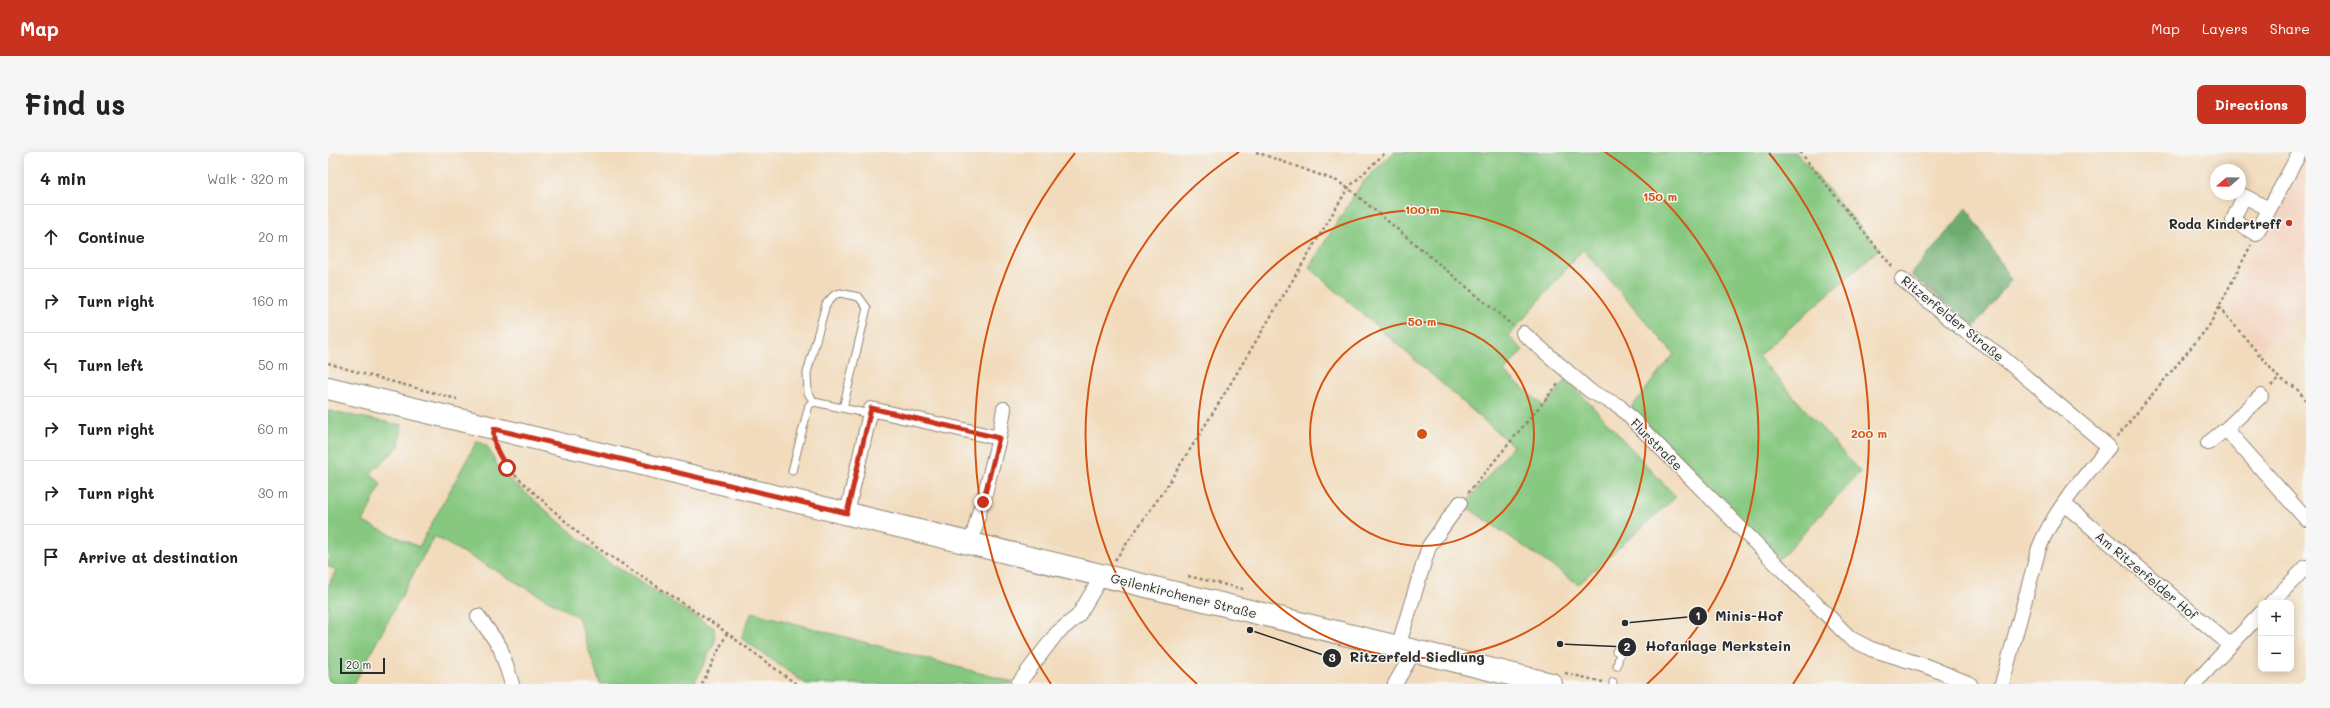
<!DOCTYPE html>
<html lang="en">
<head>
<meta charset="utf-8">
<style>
  :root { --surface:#fff; --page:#f6f6f6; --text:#222; --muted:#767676; --line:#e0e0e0; --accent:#c8321e }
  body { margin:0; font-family:Mali,sans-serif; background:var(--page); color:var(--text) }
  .controls { position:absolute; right:12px; bottom:12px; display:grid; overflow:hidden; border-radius:8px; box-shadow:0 2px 10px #0003 }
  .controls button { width:36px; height:36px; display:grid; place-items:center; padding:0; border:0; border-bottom:1px solid var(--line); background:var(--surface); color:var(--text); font:20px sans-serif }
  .compass { position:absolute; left:1882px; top:12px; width:36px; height:36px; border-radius:50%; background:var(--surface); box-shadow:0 2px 10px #0003; rotate:250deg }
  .scale { position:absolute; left:12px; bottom:10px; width:45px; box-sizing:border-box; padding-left:4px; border:2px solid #2b2b2b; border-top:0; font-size:11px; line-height:14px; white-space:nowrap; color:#2b2b2b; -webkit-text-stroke:3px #f6f6f2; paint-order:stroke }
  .stop { position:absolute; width:12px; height:12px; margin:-9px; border:3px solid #c8321e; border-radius:50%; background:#fff }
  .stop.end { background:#c8321e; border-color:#fff; box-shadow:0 1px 4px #0008 }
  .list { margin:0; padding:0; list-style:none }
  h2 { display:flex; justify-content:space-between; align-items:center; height:52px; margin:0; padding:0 16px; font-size:17px }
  h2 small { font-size:13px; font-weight:400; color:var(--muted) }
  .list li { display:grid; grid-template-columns:26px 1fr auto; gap:12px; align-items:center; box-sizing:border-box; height:64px; padding:0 16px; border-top:1px solid var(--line) }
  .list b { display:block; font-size:15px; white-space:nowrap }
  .list em { font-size:13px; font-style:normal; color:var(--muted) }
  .icon { flex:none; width:22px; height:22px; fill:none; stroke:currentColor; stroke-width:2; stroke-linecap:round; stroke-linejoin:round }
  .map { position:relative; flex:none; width:1978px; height:532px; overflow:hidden; border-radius:8px }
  header { display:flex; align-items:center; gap:24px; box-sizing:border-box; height:56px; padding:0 20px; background:var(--accent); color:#fff }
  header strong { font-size:19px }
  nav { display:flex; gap:22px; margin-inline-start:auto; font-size:14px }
  .intro { display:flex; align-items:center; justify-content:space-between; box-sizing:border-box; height:96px; padding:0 24px }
  h1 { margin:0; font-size:28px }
  .button { padding:10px 18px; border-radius:8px; background:var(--accent); color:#fff; font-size:14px; font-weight:700 }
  main { display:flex; gap:24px; padding:0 24px }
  aside { flex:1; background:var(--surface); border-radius:8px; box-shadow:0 2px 10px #0003 }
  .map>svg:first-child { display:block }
  .built { fill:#f4d3c0 }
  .green { fill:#86c880; stroke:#587a56 }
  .forest { fill:#6cac6e; stroke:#4c6c4c }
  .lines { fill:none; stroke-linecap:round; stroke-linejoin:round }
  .lane-casing { stroke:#8e8374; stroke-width:9 }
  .street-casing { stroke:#8e8374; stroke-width:16 }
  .primary-casing { stroke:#8e8374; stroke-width:24 }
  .path { stroke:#8e8374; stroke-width:2.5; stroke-dasharray:3 3; stroke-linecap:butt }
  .lane { stroke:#fff; stroke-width:7 }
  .street { stroke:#fff; stroke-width:14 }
  .primary { stroke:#fff; stroke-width:22 }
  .route { stroke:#c8321e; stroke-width:5 }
  .ring { fill:none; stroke:#d5540f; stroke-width:2 }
  .poi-dot { fill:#c8321e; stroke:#f6f6f2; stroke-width:1.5 }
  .labels { text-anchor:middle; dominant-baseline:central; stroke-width:3; stroke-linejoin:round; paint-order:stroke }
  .poi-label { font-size:13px; font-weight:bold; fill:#2b2b2b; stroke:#f6f6f2; text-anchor:end }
  .street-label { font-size:13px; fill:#2b2b2b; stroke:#f6f6f2 }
  .centre { fill:#d5540f; stroke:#f6f6f2; stroke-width:2 }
  .ring-label { font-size:12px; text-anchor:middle; font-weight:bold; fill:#d5540f; stroke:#f6f6f2; stroke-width:3; stroke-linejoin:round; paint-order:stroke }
  .leader { fill:none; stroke:#2b2b2b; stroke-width:1.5 }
  .callout-dot { fill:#2b2b2b; stroke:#f6f6f2; stroke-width:1.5 }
  .mark-label { font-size:12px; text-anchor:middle; font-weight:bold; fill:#fff }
  .callout-label { font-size:14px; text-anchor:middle; font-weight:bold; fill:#2b2b2b; stroke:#f6f6f2; stroke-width:3; stroke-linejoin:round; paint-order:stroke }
</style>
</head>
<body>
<header>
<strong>Map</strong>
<nav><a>Map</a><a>Layers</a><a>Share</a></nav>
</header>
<div class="intro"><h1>Find us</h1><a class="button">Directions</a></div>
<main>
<aside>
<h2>4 min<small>Walk · 320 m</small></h2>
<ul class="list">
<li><svg class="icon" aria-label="ahead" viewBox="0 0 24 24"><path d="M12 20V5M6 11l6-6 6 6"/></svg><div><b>Continue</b></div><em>20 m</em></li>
<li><svg class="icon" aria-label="right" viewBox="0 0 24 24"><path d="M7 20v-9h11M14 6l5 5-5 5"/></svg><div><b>Turn right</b></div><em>160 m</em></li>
<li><svg class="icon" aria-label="left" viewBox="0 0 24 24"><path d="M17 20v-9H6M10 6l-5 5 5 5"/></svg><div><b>Turn left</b></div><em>50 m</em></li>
<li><svg class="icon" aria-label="right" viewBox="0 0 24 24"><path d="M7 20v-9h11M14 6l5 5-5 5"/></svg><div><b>Turn right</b></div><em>60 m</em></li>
<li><svg class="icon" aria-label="right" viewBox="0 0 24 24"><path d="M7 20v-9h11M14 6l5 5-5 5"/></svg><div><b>Turn right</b></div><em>30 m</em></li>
<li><svg class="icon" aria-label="arrive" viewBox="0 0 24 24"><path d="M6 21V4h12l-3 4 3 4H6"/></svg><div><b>Arrive at destination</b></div></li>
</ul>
</aside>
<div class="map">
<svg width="1978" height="532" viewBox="0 0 1978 532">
  <rect width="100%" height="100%" fill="#f6f6f2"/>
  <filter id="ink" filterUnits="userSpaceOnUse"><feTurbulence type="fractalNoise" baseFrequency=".025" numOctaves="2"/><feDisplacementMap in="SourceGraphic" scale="8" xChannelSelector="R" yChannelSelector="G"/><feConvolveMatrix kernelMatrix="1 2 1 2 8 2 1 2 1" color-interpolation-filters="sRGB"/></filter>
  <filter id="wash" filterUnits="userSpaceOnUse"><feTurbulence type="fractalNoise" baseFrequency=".012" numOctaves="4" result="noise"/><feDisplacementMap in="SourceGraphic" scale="16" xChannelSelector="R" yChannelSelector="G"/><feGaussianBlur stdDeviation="0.9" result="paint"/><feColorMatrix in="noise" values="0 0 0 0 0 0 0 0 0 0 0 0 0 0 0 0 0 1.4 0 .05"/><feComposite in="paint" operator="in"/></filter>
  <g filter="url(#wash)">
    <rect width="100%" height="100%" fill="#f2dbbc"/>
    <path class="built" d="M1971,22L1978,30V160L1934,198L1898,156Z"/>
    <path class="green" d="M1066,0H1468L1551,97L1430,204L1532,320L1452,407L1301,258L1346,202L1255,97L1181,184L1195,198L1176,220L1216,254L1239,227L1348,345L1250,432L1136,353L1185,294L981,115L1034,31Z
      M0,259L74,273L71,294L43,321L53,332L35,370L91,395L149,289L159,294L173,320L274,406L386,476L387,489L366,532H272L250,465L106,384L26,532H0V434L8,418L0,414Z
      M424,460L685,530L683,532H478L413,486Z"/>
    <path class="forest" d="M1639,56L1683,128L1647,174L1583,123Z"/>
  </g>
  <g filter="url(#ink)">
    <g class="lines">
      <g class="lane-casing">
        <path id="lane" d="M486,250L480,241L479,221L498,152L506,143L512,141L531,145L539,156L515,256
          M464,319L481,253L486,250L542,262
          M1288,499L1292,500L1289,514
          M1285,532V530"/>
      </g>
      <g class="street-casing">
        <path id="street" d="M1941,57L1916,44L1905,68L1928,82L1972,0
          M1574,127L1634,177L1674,205L1781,295C1755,326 1726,358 1711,396L1674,532
          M1195,181L1262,239L1291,254L1522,486L1543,497L1598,514L1642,532
          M1933,244L1898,277L1978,367
          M1880,291L1898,277
          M655,350L671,286L676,257
          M1736,352L1902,493
          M519,361L543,257L671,286
          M643,392L652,357
          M1943,451L1978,415
          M150,464L172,495L184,532
          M1070,495L1101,394L1132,351
          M690,532L729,481L750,464L774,424
          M1067,532L1086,499
          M1866,532L1933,461"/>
      </g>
      <g class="primary-casing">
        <path id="primary" d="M0,236L1223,532"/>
      </g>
      <path class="path" d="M928,0L1009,29L1020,36L1184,173
        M1472,0L1566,117
        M1891,155L1951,226L1968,236L1978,248
        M0,211L32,221L129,247
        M1943,234L1951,226
        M1789,285L1881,174L1923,93
        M166,294L179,316L259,389L388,473L468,532
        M1140,341L1231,231
        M787,408L837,337L883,264L1020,36L1058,0
        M860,424L915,437
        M1237,521L1275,530
        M374,532L399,481"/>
      <use href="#lane" class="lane"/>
      <use href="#street" class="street"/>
      <use href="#primary" class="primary"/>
    </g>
  </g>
  <g class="lines" filter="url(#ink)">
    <path class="route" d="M179,316C171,302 164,293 166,277L519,361L543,256L671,286L655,350"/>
  </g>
  <g class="ring">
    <circle cx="1094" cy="282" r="112"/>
    <circle cx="1094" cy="282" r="224"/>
    <path d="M869 532A336 336 0 0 1 911 0M1277 0A336 336 0 0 1 1319 532"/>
    <path d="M723 532A447 447 0 0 1 747 1M1441 1A447 447 0 0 1 1465 532"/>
  </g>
  <circle class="poi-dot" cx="1961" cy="71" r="4"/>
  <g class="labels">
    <g class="poi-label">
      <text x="1953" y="71">Roda Kindertreff</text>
    </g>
    <g class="street-label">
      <text transform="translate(1625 166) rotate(39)">Ritzerfelder Straße</text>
      <text transform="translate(1329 292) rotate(45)">Flurstraße</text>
      <text transform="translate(1819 423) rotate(40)">Am Ritzerfelder Hof</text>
      <text transform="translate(856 443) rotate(14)">Geilenkirchener Straße</text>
    </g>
  </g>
  <circle cx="1094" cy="282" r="6" class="centre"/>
  <g class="ring-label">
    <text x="1332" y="49">150 m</text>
    <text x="1094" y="62">100 m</text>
    <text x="1094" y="174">50 m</text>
    <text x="1541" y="286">200 m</text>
  </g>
  <path class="leader" d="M1297 471L1370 464M1232 492L1299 495M922 478L1004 506"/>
  <g class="callout-dot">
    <circle cx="1297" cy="471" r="4"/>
    <circle cx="1232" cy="492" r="4"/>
    <circle cx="922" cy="478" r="4"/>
    <circle cx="1370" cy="464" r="10"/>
    <circle cx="1299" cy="495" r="10"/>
    <circle cx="1004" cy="506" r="10"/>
  </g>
  <g class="mark-label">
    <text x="1370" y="468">1</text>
    <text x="1299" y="499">2</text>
    <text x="1004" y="510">3</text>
  </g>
  <g class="callout-label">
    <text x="1421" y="469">Minis-Hof</text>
    <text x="1390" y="499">Hofanlage Merkstein</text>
    <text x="1089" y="510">Ritzerfeld Siedlung</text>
  </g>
</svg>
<div class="controls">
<button>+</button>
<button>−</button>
</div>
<svg class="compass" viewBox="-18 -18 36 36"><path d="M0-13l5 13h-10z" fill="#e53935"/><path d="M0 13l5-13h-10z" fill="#767676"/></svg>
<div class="scale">20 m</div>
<div class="stop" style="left:179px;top:316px"></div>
<div class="stop end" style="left:655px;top:350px"></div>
</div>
</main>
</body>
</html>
